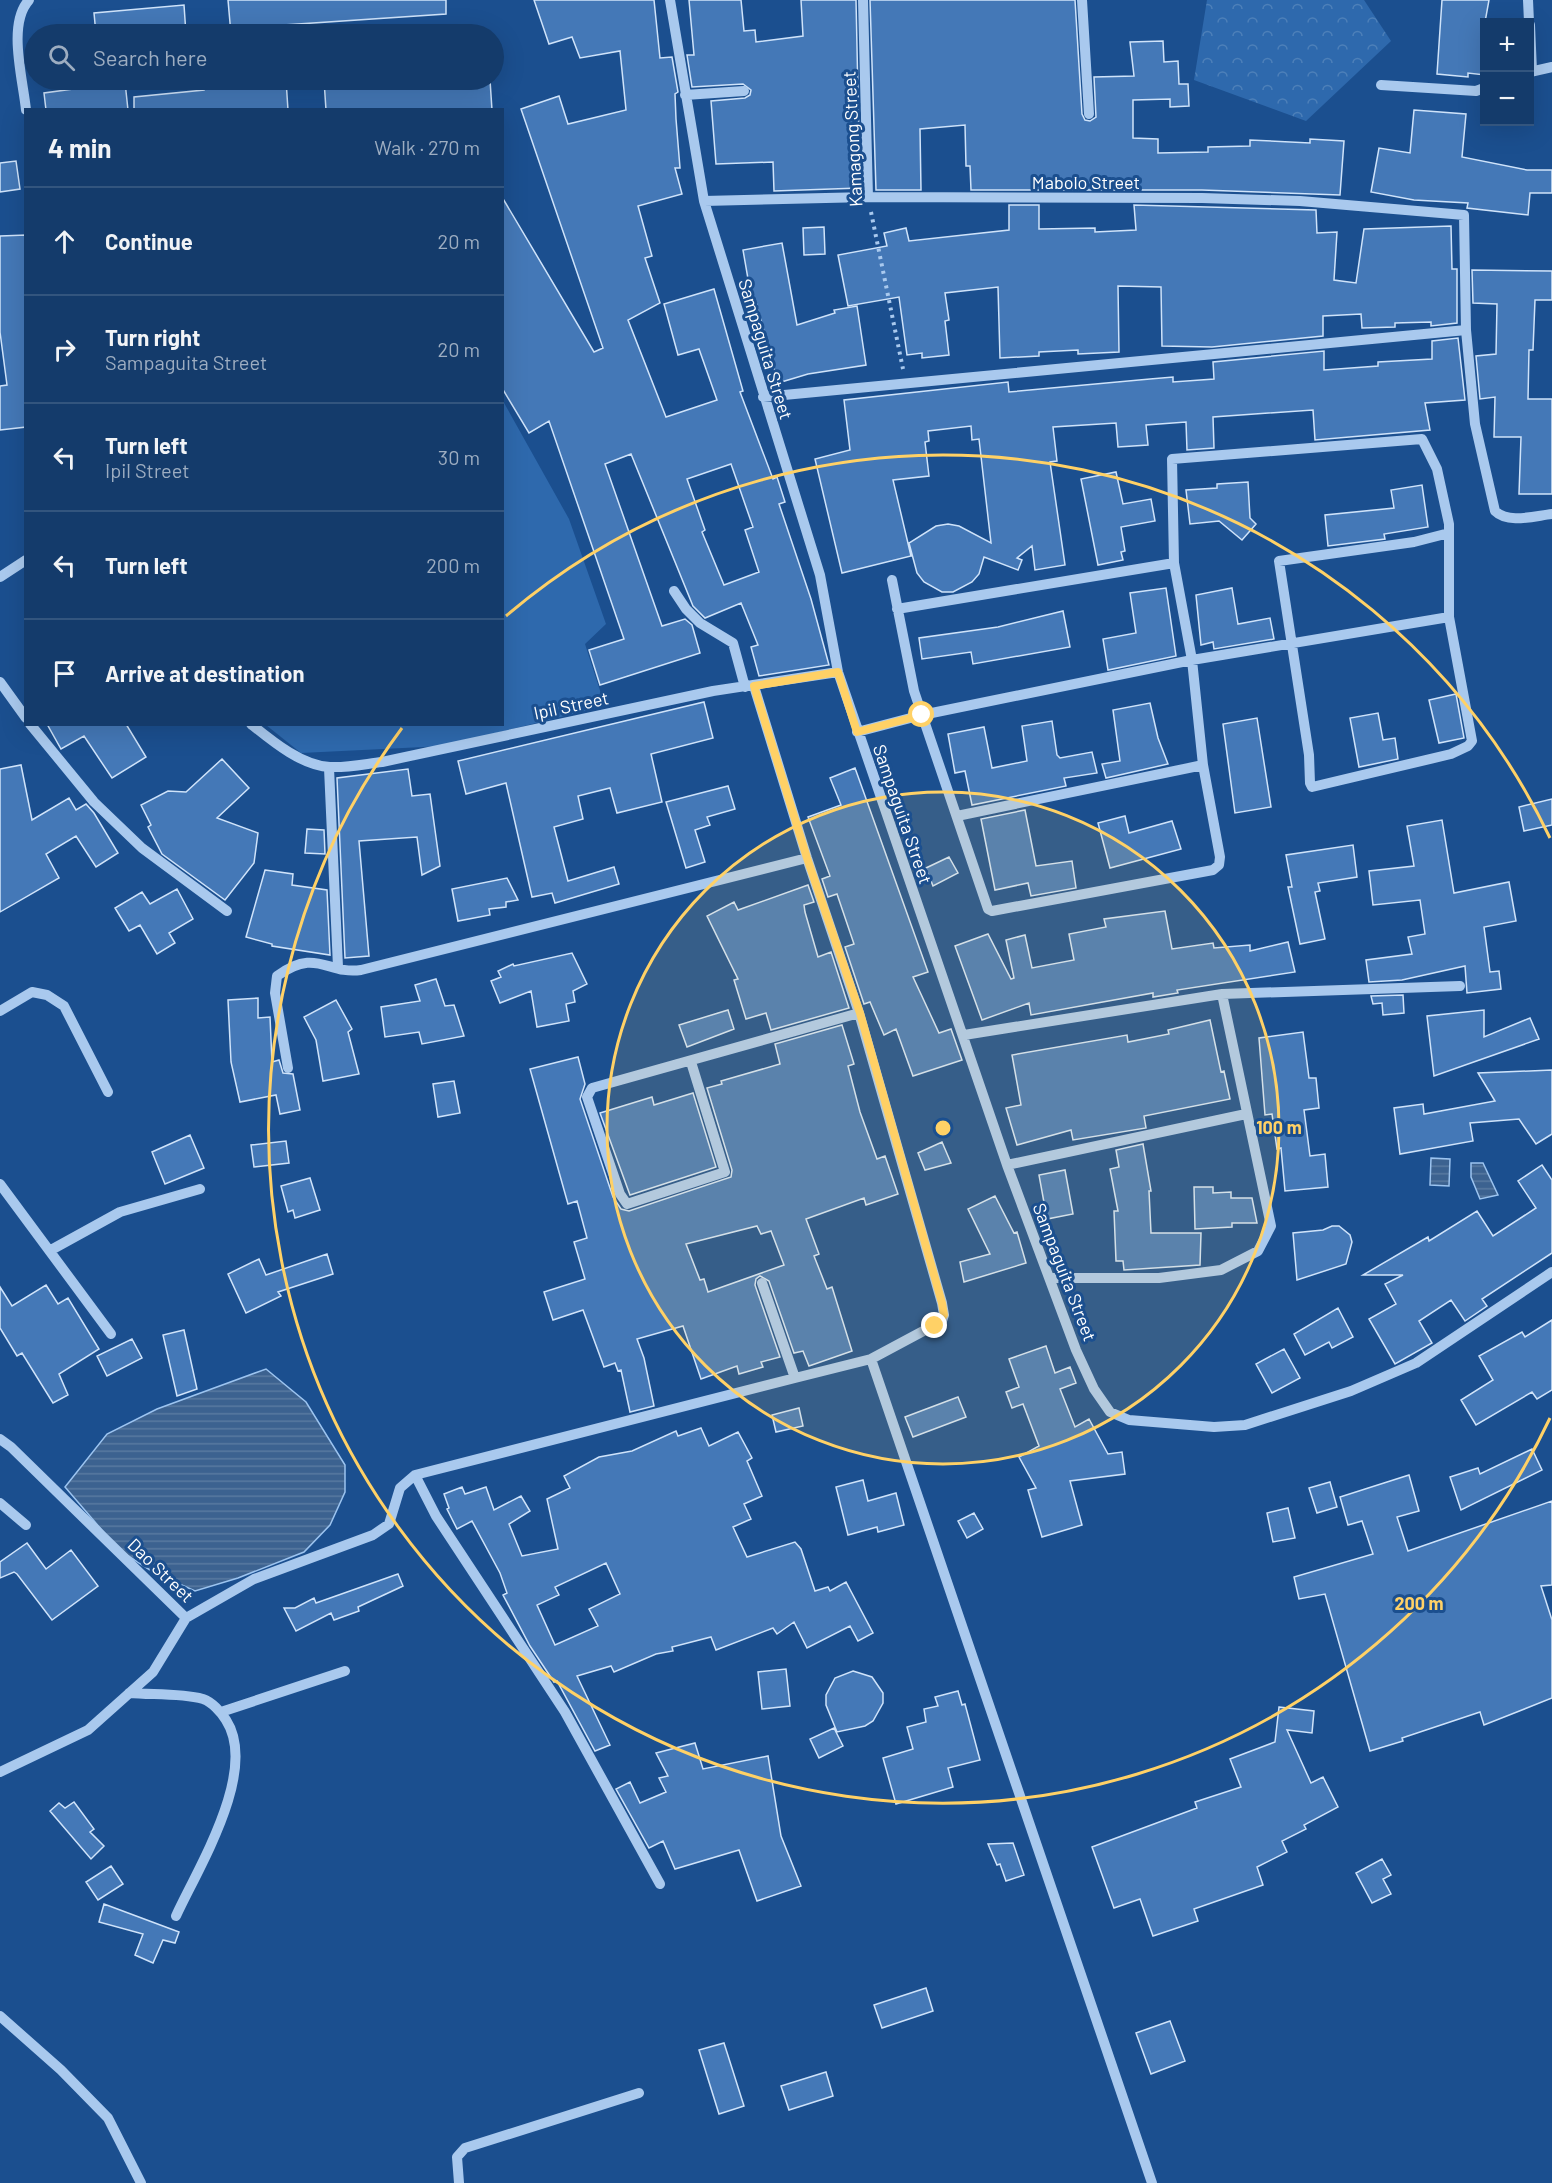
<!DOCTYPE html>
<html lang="en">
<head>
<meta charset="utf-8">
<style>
  :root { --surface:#143b6b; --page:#214673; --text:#f1f3f6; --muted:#9dadc1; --line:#33557e }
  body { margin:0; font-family:Barlow,sans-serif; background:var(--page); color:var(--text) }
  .controls { position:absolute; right:18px; top:18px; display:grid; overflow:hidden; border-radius:0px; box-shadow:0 6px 24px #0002 }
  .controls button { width:54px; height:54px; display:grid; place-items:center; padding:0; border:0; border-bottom:2px solid var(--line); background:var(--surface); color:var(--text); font:30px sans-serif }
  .stop { position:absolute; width:18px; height:18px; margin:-14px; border:4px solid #ffd166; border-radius:50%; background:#fff }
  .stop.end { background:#ffd166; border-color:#fff; box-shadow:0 2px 6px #0008 }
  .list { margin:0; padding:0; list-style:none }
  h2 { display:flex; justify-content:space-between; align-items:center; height:78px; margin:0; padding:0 24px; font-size:26px }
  h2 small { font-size:20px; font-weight:400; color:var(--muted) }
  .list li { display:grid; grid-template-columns:39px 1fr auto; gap:18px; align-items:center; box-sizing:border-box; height:108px; padding:0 24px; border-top:2px solid var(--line) }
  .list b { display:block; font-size:22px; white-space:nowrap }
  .list p { margin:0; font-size:20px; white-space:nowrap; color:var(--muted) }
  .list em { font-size:20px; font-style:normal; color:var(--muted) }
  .icon { flex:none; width:33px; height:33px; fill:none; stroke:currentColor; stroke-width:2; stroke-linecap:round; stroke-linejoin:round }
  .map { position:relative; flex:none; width:1552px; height:2183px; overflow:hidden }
  .search { position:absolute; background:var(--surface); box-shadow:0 6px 24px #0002; left:24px; top:24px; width:480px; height:66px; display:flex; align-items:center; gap:15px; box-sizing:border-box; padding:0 21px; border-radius:33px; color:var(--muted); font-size:22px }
  .panel { position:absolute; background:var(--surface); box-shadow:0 6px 24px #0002; left:24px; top:108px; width:480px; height:618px; border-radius:0px }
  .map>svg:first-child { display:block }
  .forest { fill:url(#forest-crowns) }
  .garden { fill:#2e69ad }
  .water { fill:url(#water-rules); stroke:#9cc4f0; stroke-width:1.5 }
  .building { fill:#4478b7; stroke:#cfe3fa; stroke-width:1.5; fill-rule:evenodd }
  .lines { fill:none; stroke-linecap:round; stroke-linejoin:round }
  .path { stroke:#a9c9ee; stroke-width:4; stroke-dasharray:3 4.5; stroke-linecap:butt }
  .minor { stroke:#a9c9ee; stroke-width:10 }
  .route { stroke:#ffd166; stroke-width:8 }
  .ring { fill:none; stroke:#ffd166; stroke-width:3 }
  .labels { text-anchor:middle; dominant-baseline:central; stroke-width:6; stroke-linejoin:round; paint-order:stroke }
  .street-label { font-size:18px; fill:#fff; stroke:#1b4f8f }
  .centre { fill:#ffd166; stroke:#1b4f8f; stroke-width:3 }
  .ring-label { font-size:18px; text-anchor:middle; font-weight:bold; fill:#ffd166; stroke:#1b4f8f; stroke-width:6; stroke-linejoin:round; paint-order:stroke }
</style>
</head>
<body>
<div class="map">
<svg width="1552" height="2183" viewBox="0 0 1552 2183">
  <defs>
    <pattern id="forest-crowns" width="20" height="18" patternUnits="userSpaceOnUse" patternTransform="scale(1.5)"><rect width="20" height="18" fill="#2e69ad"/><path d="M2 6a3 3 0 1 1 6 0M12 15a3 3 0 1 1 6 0" fill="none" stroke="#4d80b9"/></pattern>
    <pattern id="water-rules" width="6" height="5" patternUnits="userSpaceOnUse" patternTransform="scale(1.5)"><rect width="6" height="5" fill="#3c6290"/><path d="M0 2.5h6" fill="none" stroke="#597aa1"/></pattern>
  </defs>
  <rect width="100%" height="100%" fill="#1b4f8f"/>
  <path class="forest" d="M1207,0H1364L1391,41L1306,121L1194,80Z"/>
  <path class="garden" d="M503,401L569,519L606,624L585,644L605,706L444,746L301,753L266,725L502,724Z"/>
  <path class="water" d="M1431,1158L1450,1159L1449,1186L1430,1185Z
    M1471,1163H1483L1498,1195L1480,1199L1471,1177Z
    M266,1369L306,1402L345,1465V1492L330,1525L304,1552L238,1578L195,1591L153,1572L119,1550L65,1487L107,1434L157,1409Z"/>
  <path class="building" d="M228,0H446V14L269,26L270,34H231Z
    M534,0H654L660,58L672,57L678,92L675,94L676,119L680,168H675L682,194L638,206L652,256L645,258L660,303L628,320L666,417L717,400L699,349L678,355L664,304L714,289L743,391L740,392L773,479L777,477L785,502L779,504L811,599L829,665L759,676L751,647L758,645L741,603L705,618L693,606L631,454L605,464L662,626L685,619L692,625L700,653L600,685L589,650L624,639L549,421L529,433L502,388V197L594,352L603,348L521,109L559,96L568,124L626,110L620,51L580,58L572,37L549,44ZM731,464L753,527L745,530L759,572L724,585L702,532L705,530L687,479Z
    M689,0H741L744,31L755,30L756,42L803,36L801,0H856L860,188L774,191L773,162L716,164L711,101L745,98L750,95L751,90L743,84L692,87L687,55H694Z
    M870,0H1075L1082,114L1085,120L1090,121L1096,117L1094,77L1134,76L1130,42L1163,41L1164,62L1178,61L1179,84H1188L1189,106L1170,107V99L1133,100V138L1158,139V153L1208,152V147L1250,146V140L1310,143V139L1344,141L1340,195L1202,190H971L970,166H966L965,125L920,129L921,190H876Z
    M1442,0H1489L1485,22V75L1468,73V77L1437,74Z
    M184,5L186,34H96L94,13Z
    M203,80H286L288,110H134V97L204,90Z
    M324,80H363V82L490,80L492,110H326Z
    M125,82L128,110H46L44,93Z
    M1414,110L1466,114L1462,157L1527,170H1552V193H1530L1528,215L1467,208L1468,203L1414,200L1371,192L1379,148L1410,153Z
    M16,161L20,189L0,192V163Z
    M1009,205H1039V229L1095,228V232L1136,230L1134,205L1316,210L1317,233L1337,232L1334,280L1356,283L1364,229L1451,226L1452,269H1457V323L1431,326V322L1395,323V327L1362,328L1361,314L1323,316V336L1212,347L1162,346L1161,287L1118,286L1119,352L1078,354V350L1039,352V356L1000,358L998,287L945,293L949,320L945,321L949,355L922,358V353L907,355L899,297L848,306L838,255L887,246L884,233L906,228L909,241L1009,230Z
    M824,227L825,254L804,255L803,228Z
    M26,235V427L0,430V386L7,385L0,332V236Z
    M782,243L797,325L835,313L834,310L857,306L866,365L808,374L778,383L756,302H752L743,250Z
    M1472,270L1552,271V300H1535L1533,350H1529L1528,399H1552V494H1519L1521,437H1494L1495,397L1480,399L1476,356L1496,354L1497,304L1473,303Z
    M1458,338L1465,400L1425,403L1430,430L1315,440L1313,410L1213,417L1214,448L1187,450L1186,422L1146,425L1148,445L1118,447L1116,423L1053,427L1057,461L1050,462L1065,565L1035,570L1032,546L1017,558L1022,560L1018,570L984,557L979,574L972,582L953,592H942L924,582L917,573L909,543L936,526L948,524L959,526L991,543L979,439L972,440L971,426L928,431L929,441L925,442L929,476L893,480L911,556L842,573L815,459L850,450L844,400L1008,382L1009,392L1150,379L1173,377V382L1214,379L1213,362L1324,351V370L1378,366V362L1432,359V341Z
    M1116,472L1123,504L1151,499L1155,521L1121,527L1125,551L1121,552L1123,560L1098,565L1081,479Z
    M1248,482L1250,518L1256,524L1242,540L1219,521L1190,524L1186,490L1217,488V484Z
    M1422,485L1428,527L1384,534L1385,539L1328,546L1325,515L1394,508L1391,490Z
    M1166,588L1176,656L1108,670L1103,639L1136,633L1130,593Z
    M1232,588L1238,624L1270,618L1274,639L1214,649L1213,642L1201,645L1196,595Z
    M1063,611L1070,647L973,664L971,652L922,659L919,638L998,627Z
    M1456,694L1464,738L1439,743L1429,700Z
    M704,702L713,738L651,754L662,802L617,813L610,788L578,796L583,819L554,827L568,881L614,867L619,884L555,903L552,893L532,897L506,783L466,794L458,761Z
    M1150,703L1158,738L1168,764L1106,778L1102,764L1120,761L1113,710Z
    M1378,713L1383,740L1395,738L1398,759L1359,767L1350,718Z
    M1257,718L1271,807L1235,813L1223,724Z
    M1052,721L1057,755L1060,758L1092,752L1097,773L1064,778L1066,786L972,805L965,771L955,773L948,734L984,727L992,768L1027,761L1022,726Z
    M47,724H126L146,757L112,778L84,736L61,749Z
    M222,759L249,788L217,818L258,833L254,863L225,900L162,854L148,827L151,825L141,805L168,791L186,792Z
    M21,765L32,820L69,798L76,810L86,804L94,813L118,853L96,867L76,836L46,854L59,878L0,912V769Z
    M855,768L928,972L913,977L939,1033L951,1029L962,1060L913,1076L896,1029L884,1035L870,1002L864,1004L845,947L854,944L837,894L828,897L822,879L830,876L808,817L841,805L830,778Z
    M408,769L412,796L430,794L440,866L422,875L417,837L359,841L369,956L345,958L337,778Z
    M728,786L735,809L707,817L710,825L695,830L705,862L686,868L666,802Z
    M1552,799V825L1524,831L1519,807Z
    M1025,810L1036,866L1072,861L1076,888L1031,896L1028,883L995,890L981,819Z
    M1125,816L1129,833L1172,821L1181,849L1110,868L1098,823Z
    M1442,820L1454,893L1509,882L1516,921L1484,927L1490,972L1499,971L1501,989L1467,993L1465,966L1402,980L1369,982L1366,960L1412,954L1408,937L1425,934L1420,900L1373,905L1369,871L1414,866L1407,826Z
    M307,829L324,830L325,854L305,853Z
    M1353,845L1357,877L1318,883L1320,891L1315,892L1325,939L1300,944L1288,887H1292L1286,855Z
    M949,857L958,873L933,886L926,868Z
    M265,870L293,874L292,885L327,890L330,955L272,946V944L246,937Z
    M507,878L518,900L506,902V907L489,909L490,915L458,921L452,889Z
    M808,885L814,902L804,905L805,912L818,957L831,952L849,1008L771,1030L766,1013L746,1019L734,980L738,979L707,916L734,902L738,910Z
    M177,889L193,919L169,933L175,943L157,954L140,925L129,931L115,908L142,892L150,904Z
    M1165,911L1172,949L1213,943L1214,948L1250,945V951L1288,942L1295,972L1177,990L1178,993L1153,997V993L1031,1015L1029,1003L982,1020L955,946L988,934L1011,979L1014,978L1006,940L1025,935L1032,968L1074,960L1069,934L1106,927L1104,919Z
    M572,953L587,984L573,991L575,1002L566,1004L569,1021L537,1027L531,991L500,1003L491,981L501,977L498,971L513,964L514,966Z
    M436,979L445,1006L454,1005L464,1036L422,1044L419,1032L385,1037L381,1007L420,1001L415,985Z
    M1403,995L1404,1013L1383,1015L1382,1003L1373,1004L1371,996Z
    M258,998V1018L270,1017L272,1062L279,1060L283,1073L293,1074L300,1110L280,1114L276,1095L240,1102L231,1062L228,1000Z
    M336,1000L352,1029L348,1032L359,1074L323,1081L316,1040L304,1017Z
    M728,1010L734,1029L687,1047L679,1025Z
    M1484,1010V1037L1530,1018L1539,1039L1434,1076L1427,1016Z
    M1210,1020L1221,1072L1224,1071L1230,1099L1144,1116L1146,1128L1073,1140L1071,1130L1017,1145L1006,1108L1021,1105L1012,1055L1127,1035L1128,1042L1169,1034L1168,1030Z
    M842,1025L854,1064L848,1066L860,1112L877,1159L885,1156L898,1194L866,1205L864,1198L806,1219L819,1254L814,1256L827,1289L832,1287L852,1351L809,1366L803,1351L794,1353L769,1281L760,1276L756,1279L755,1285L780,1357L761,1362L763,1367L739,1374L737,1366L701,1379L683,1326L637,1339L644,1358L654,1406L630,1412L621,1370L618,1371L615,1363L604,1367L583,1310L553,1320L544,1292L585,1279L574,1242L587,1238L577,1201L568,1204L530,1069L578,1057L585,1084L580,1099L613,1197L621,1209L629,1211L731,1177L732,1170L707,1088L722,1084L721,1081L780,1064L775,1044ZM757,1226L761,1234L771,1231L784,1265L708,1292L704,1279L700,1280L686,1244Z
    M1303,1032L1309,1078H1316L1319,1108L1304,1110L1310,1156L1325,1154L1328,1187L1285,1191L1281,1148L1277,1149L1272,1114L1265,1115L1259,1038Z
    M1552,1070V1134L1536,1144L1519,1119L1470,1123L1473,1141L1400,1154L1394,1108L1423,1104L1424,1114L1495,1101L1478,1073Z
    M454,1081L460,1113L438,1117L433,1084Z
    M693,1093L716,1167L630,1195L600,1113L652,1097L654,1105Z
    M190,1135L204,1168L165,1184L152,1152Z
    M286,1141L289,1163L254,1167L251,1145Z
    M942,1142L951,1163L925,1170L918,1153Z
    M1143,1144L1151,1191H1149L1151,1233H1201L1200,1265L1124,1270L1123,1261H1116L1114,1211H1118L1110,1169L1119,1167L1116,1150Z
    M1542,1165L1552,1180V1253L1482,1299L1487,1306L1465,1321L1451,1300L1419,1321L1432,1343L1395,1364L1369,1319L1396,1304L1385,1284L1403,1275H1363L1428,1237L1429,1241L1477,1211L1493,1236L1536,1208L1518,1181Z
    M1065,1170L1073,1214L1047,1219L1039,1175Z
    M310,1178L320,1210L295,1218L293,1210L288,1212L281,1186Z
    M1194,1187H1213V1193L1231,1192V1198H1252L1257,1223H1232V1227L1195,1229Z
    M995,1196L1014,1233L1017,1232L1026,1263L964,1282L960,1262L990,1254L968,1209Z
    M1332,1226H1339L1350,1235L1352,1242L1346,1264L1297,1280L1293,1233L1323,1230Z
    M327,1254L333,1274L278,1292L281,1296L246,1313L228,1274L259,1259L266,1275Z
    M46,1285L58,1304L68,1298L99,1349L59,1374L68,1395L53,1403L22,1353L17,1356L0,1328V1287L12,1306Z
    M1338,1308L1353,1337L1332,1348L1329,1342L1305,1355L1294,1334Z
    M1552,1320V1390L1537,1399L1532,1392L1476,1425L1461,1400L1493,1380L1479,1356L1522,1332L1525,1337Z
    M184,1330L197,1389L177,1396L163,1335Z
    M132,1339L142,1358L107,1376L97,1356Z
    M1046,1346L1055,1373L1070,1367L1076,1383L1060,1389L1075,1427L1089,1419L1108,1454L1122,1452L1125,1474L1070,1481L1082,1525L1042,1537L1028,1490L1036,1488L1019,1457L1039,1446L1023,1404L1012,1408L1006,1392L1019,1387L1009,1359Z
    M1284,1349L1300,1378L1272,1393L1256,1364Z
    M958,1397L966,1417L913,1437L905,1417Z
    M799,1408L803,1426L776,1432L772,1415Z
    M701,1428L709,1446L738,1432L752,1458L747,1461L762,1496L744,1504L751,1519L733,1527L747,1557L795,1542L801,1549L815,1591L828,1587L830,1591L846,1582L873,1633L858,1641L850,1626L807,1648L794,1622L777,1634L773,1628L716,1650L711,1637L672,1647L673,1651L656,1654L614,1672L611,1666L577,1676L610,1745L595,1751L557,1681L554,1682L530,1646L503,1595L507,1593L500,1573L472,1521L457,1529L447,1509L449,1508L444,1494L462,1487L465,1494L486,1487L494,1510L521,1496L530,1511L509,1524L522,1556L558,1549L547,1499L570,1488L564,1476L599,1457L632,1451L676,1431L678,1436ZM606,1563L620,1594L589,1609L598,1626L555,1645L537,1605L559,1595L555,1587Z
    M1532,1449L1542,1470L1461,1510L1450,1477L1478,1468L1480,1474Z
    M1409,1475L1419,1511L1397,1517L1408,1551L1552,1501V1585L1541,1586L1552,1620V1698L1484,1725L1480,1712L1402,1738L1403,1741L1370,1751L1325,1594L1299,1599L1294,1577L1373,1554L1362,1521L1348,1525L1340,1497Z
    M863,1480L868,1501L896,1493L904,1525L878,1532L877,1527L848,1535L836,1487Z
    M1330,1482L1337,1507L1317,1513L1309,1488Z
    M1288,1508L1295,1538L1273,1542L1267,1513Z
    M974,1513L983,1529L967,1538L958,1521Z
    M27,1543L46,1569L71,1550L98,1586L52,1620L17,1574L14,1572L0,1578V1562Z
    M398,1574L403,1586L358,1607L359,1611L334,1620L331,1613L296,1631L284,1608H295L314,1598L316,1603Z
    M786,1669L790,1706L762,1709L758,1672Z
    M853,1671L872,1677L883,1693V1703L873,1721L865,1726L837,1732L826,1705V1695L835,1678Z
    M958,1691L962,1705L965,1704L980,1760L948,1768L953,1787L896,1804L883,1758L913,1749L907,1727L926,1722L924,1709L938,1706L935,1697Z
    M1279,1707L1314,1711L1312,1733L1287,1730L1311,1783L1323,1777L1338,1807L1304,1825L1306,1829L1282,1841L1287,1852L1257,1867L1263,1885L1194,1909L1198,1921L1153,1936L1140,1899L1114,1908L1092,1847L1197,1808L1195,1802L1241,1787L1230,1759L1275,1742Z
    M834,1728L843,1746L819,1758L810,1739Z
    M695,1743L703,1769L768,1756L781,1836L801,1886L757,1901L739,1850L675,1869L663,1841L649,1848L616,1789L630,1782L640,1803L666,1792L659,1778L668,1776L656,1753Z
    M74,1802L94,1829L90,1832L104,1846L91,1859L50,1811L59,1803L65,1808Z
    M1013,1843L1024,1875L1006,1881L1000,1864L997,1865L988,1844Z
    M1382,1859L1391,1875L1383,1879L1391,1894L1372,1903L1356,1873Z
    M111,1866L123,1884L98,1900L86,1882Z
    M104,1904L179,1932L175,1943L163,1940L153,1963L135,1955L143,1934L99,1922Z
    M926,1988L933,2011L882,2028L874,2005Z
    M1170,2021L1185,2061L1151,2074L1136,2033Z
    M724,2043L744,2106L719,2114L699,2050Z
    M826,2072L833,2096L789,2110L781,2086Z"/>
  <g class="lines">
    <path class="path" d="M871,212L903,369"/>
    <path class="minor" d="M670,0L704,201L820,575L838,672L1007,1165L1076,1350L1094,1389L1110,1412L1129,1420L1214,1427L1245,1425L1351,1391L1416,1363L1552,1272
      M863,0L868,197
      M1082,0L1089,114
      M1528,0L1529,22
      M1530,25L1532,71
      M1530,72L1552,67
      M1381,85L1476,91L1484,88
      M685,95L744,91
      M26,110C23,79 7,24 29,0
      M704,201L868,197L1202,198L1300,201L1464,215L1466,330L1475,424L1495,511C1508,524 1534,516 1552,514
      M763,397L1466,330
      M0,577L26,560
      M892,580L914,691L988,909L992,911L1213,870L1219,865L1220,857L1203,765L1192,660L1174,563L1172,459L1422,439L1437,469L1449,524V533L1414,542L1279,561L1309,755L1310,783L1312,787L1451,754L1468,746L1472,741L1449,617V533
      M674,591L686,609L700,623L733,643L745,687
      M897,609L1174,563
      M0,682L26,718
      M754,686L807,858L859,1013L942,1303L944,1315L942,1321L871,1359L1152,2183
      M30,724L94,802L142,848L227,911
      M251,724C272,741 302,766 330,767C347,768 365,764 382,762L713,691L838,672
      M857,732L922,715L1192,660L1449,617
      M329,768L338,967
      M957,816L1203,765
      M0,1011L32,992L47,995L64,1006L108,1092
      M964,1035L1222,994L1460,986
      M691,1062L725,1172L627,1204L620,1194L587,1097L592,1088L859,1013
      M288,1068L275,993L277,976C317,947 327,975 361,970L807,858
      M1007,1165L1246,1114
      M0,1184L111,1334
      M51,1250L120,1212L200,1189
      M1051,1278H1159L1221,1270L1258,1251L1271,1226L1222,994
      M762,1283L795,1378L871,1359
      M0,1439L11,1447L186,1618L254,1579L373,1535L389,1524L400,1488L415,1475L795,1378
      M415,1475L436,1516L565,1712L660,1884
      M0,1503L26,1525
      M129,1693C153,1695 180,1693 203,1699C212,1702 221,1712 226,1720C259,1771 198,1868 176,1916
      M221,1712L345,1671
      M0,1772L88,1730L153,1672L186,1618
      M0,2016L61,2070L108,2118L141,2183
      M459,2183L457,2157L465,2148L639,2093"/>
  </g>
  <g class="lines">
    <path class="route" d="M922,715L857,732L838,672L754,686L807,858L860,1013L942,1303L944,1315L935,1326"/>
  </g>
  <circle cx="943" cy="1128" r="336" fill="#ffd166" fill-opacity=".12"/>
  <g class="ring">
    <circle cx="943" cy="1128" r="336"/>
    <path d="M1550 1418A673 673 0 1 1 402 728M506 616A673 673 0 0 1 1550 838"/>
  </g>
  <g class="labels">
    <g class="street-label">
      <text transform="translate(852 139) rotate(-93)">Kamagong Street</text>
      <text x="1086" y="182">Mabolo Street</text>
      <text transform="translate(766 349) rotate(73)">Sampaguita Street</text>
      <text transform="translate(571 705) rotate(-12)">Ipil Street</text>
      <text transform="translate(903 814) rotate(71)">Sampaguita Street</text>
      <text transform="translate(1065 1272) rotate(69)">Sampaguita Street</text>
      <text transform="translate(161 1570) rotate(44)">Dao Street</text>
    </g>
  </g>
  <circle cx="943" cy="1128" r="9" class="centre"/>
  <g class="ring-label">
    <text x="1279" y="1134">100 m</text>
    <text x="1419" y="1610">200 m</text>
  </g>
</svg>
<div class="controls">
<button>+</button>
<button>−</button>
</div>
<div class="stop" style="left:922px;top:715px"></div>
<div class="stop end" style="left:935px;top:1326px"></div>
<div class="search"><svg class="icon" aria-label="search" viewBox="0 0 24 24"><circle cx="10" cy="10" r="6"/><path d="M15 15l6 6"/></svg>Search here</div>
<section class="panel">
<h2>4 min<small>Walk · 270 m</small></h2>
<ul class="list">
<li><svg class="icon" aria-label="ahead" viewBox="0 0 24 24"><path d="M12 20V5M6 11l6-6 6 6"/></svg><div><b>Continue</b></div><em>20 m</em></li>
<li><svg class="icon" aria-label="right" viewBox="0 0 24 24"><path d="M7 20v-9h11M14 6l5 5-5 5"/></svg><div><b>Turn right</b><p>Sampaguita Street</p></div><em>20 m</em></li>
<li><svg class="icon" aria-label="left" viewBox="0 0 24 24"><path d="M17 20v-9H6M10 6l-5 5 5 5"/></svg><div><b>Turn left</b><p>Ipil Street</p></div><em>30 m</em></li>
<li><svg class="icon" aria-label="left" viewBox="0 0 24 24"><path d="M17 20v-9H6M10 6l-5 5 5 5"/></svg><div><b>Turn left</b></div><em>200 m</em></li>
<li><svg class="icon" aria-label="arrive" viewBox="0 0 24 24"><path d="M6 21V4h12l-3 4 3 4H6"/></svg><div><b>Arrive at destination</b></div></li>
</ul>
</section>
</div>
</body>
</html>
